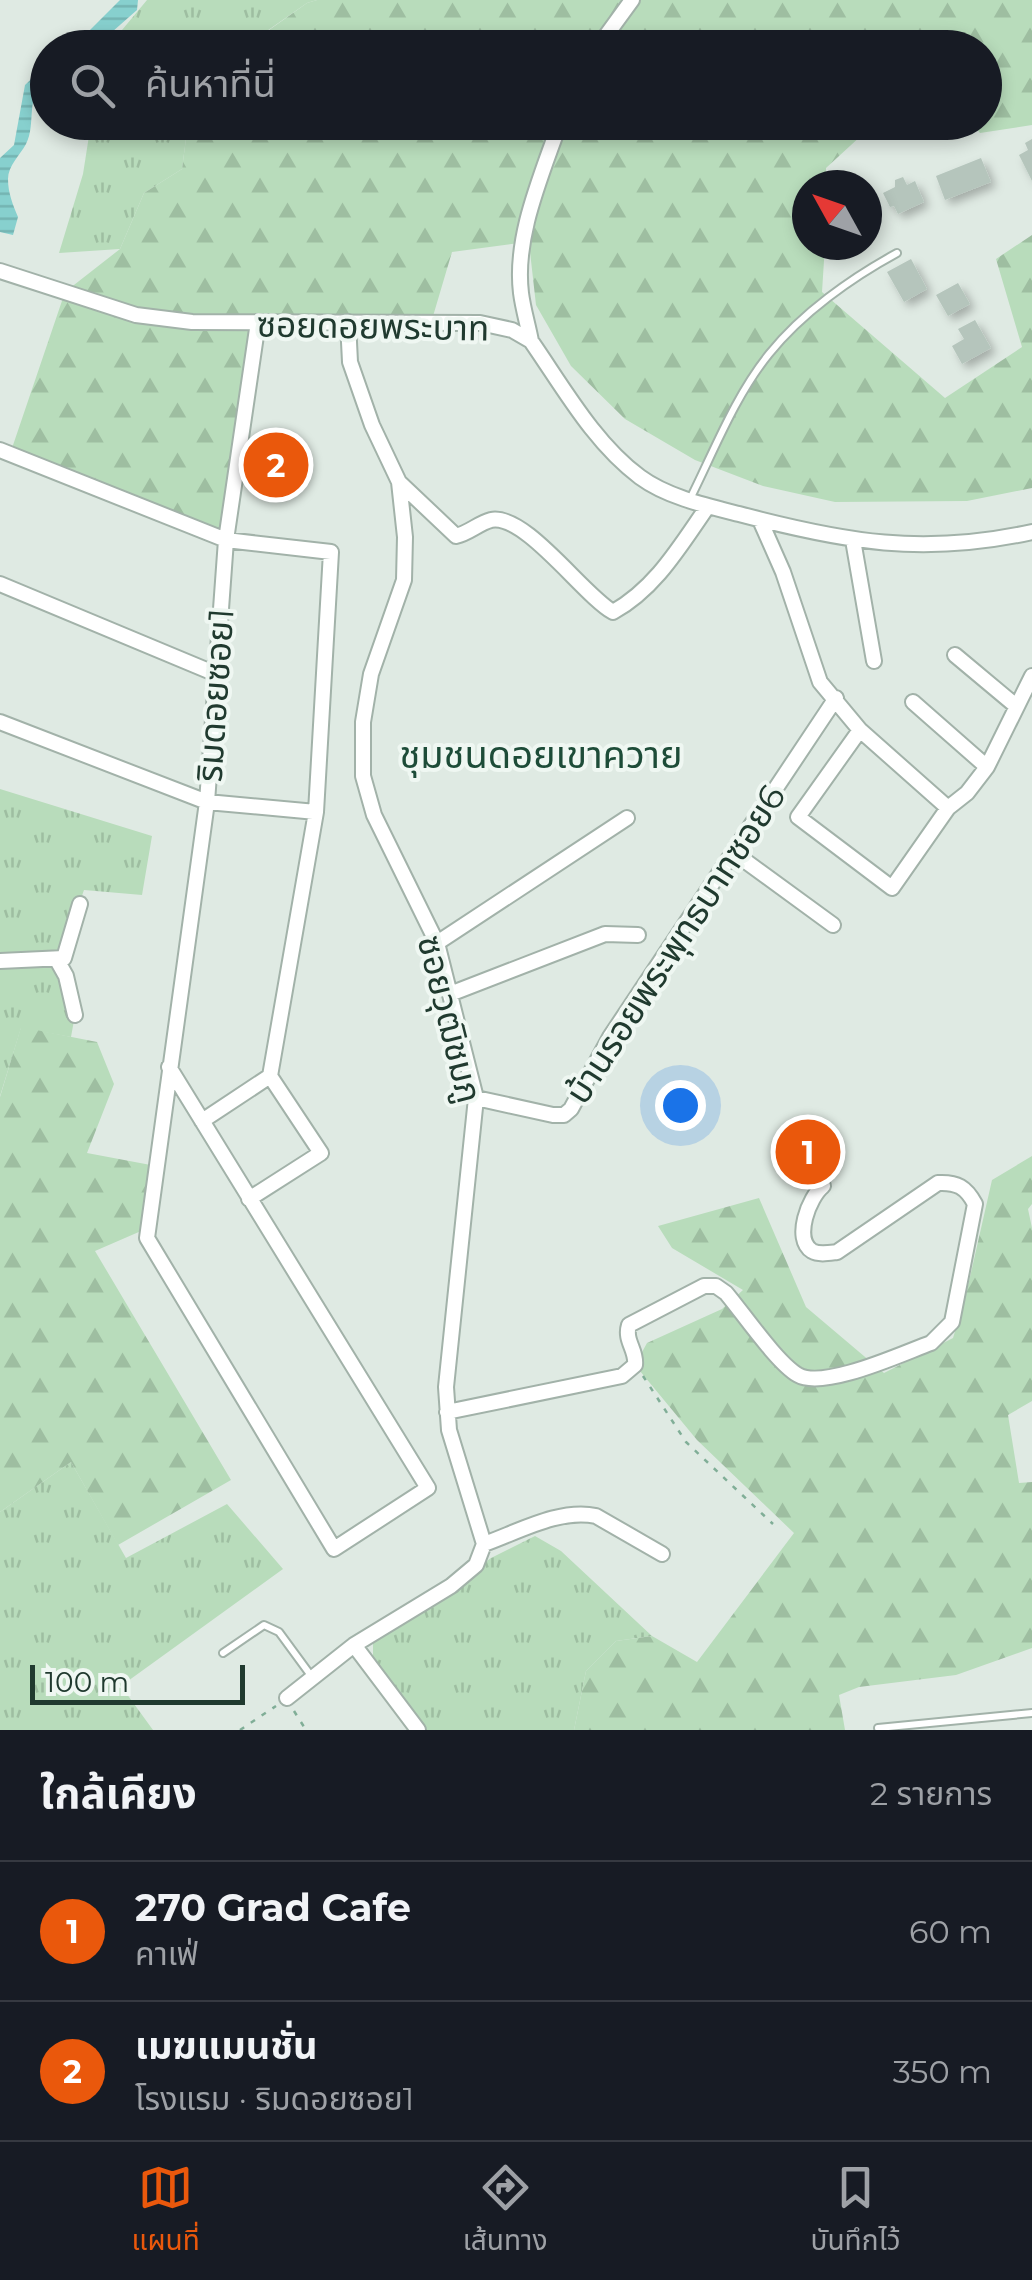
<!DOCTYPE html>
<html lang="th">
<head>
<meta charset="utf-8">
<style>
  :root { --surface:#171b24; --page:#242831; --text:#f1f3f6; --muted:#9ea1a6; --line:#363941; --accent:#ea580c }
  body { margin:0; font-family:Montserrat,"Noto Sans Thai",sans-serif; background:var(--page); color:var(--text) }
  .compass { position:absolute; left:792px; top:170px; width:90px; height:90px; border-radius:50%; background:var(--surface); box-shadow:0 5px 15px #0003; rotate:310deg }
  .scale { position:absolute; left:30px; bottom:25px; width:215px; box-sizing:border-box; padding-left:10px; border:5px solid #203a2f; border-top:0; font-size:28px; line-height:35px; white-space:nowrap; color:#203a2f; -webkit-text-stroke:8px #eff7f2; paint-order:stroke }
  .you { position:absolute; left:680px; top:1105px; width:35px; height:35px; margin:-25px; border:8px solid #fff; border-radius:50%; background:#1a73e8; box-shadow:0 0 0 15px #1a73e833 }
  .badge { display:grid; place-items:center; width:65px; height:65px; border-radius:50%; background:var(--accent); color:#fff; font-size:32px; font-weight:700 }
  .pin { position:absolute; translate:-50% -50%; border:5px solid #fff; box-shadow:0 2px 10px #0006 }
  .list { margin:0; padding:0; list-style:none }
  h2 { display:flex; justify-content:space-between; align-items:center; height:130px; margin:0; padding:0 40px; font-size:42px }
  h2 small { font-size:32px; font-weight:400; color:var(--muted) }
  .list li { display:grid; grid-template-columns:65px 1fr auto; gap:30px; align-items:center; box-sizing:border-box; height:140px; padding:0 40px; border-top:2px solid var(--line) }
  .list b { display:block; font-size:38px; white-space:nowrap }
  .list p { margin:0; font-size:32px; white-space:nowrap; color:var(--muted) }
  .list em { font-size:32px; font-style:normal; color:var(--muted) }
  .icon { flex:none; width:55px; height:55px; fill:none; stroke:currentColor; stroke-width:2; stroke-linecap:round; stroke-linejoin:round }
  .map { position:relative; flex:none; width:1032px; height:1730px; overflow:hidden }
  .search { position:absolute; background:var(--surface); box-shadow:0 5px 15px #0003; left:30px; right:30px; top:30px; height:110px; display:flex; align-items:center; gap:25px; box-sizing:border-box; padding:0 35px; border-radius:55px; color:var(--muted); font-size:38px }
  .sheet { height:410px; background:var(--surface) }
  nav { display:flex; justify-content:space-around; align-items:center; box-sizing:border-box; height:140px; border-top:2px solid var(--line); background:var(--surface); font-size:28px; color:var(--muted) }
  nav a { display:grid; justify-items:center; gap:5px }
  nav .on { color:var(--accent) }
  .map>svg:first-child { display:block }
  .grass { fill:url(#grass-tufts) }
  .forest { fill:url(#forest-firs) }
  .water { fill:url(#water-rules) }
  .building { fill:#b5c5bc; filter:url(#shadow) }
  .lines { fill:none; stroke-linecap:round; stroke-linejoin:round }
  .lane-casing { stroke:#a2b2a9; stroke-width:10 }
  .street-casing { stroke:#a2b2a9; stroke-width:18 }
  .path { stroke:#80ae97; stroke-width:2.5; stroke-dasharray:5 8; stroke-linecap:butt }
  .lane { stroke:#fff; stroke-width:6 }
  .street { stroke:#fff; stroke-width:14 }
  .labels { text-anchor:middle; dominant-baseline:central; stroke-width:8; stroke-linejoin:round; paint-order:stroke }
  .street-label { font-size:35px; fill:#203a2f; stroke:#eff7f2 }
  .neighbourhood-label { font-size:38px; fill:#1d4c38; stroke:#eff7f2 }
</style>
</head>
<body>
<div class="map">
<svg width="1032" height="1730" viewBox="0 0 1032 1730">
  <defs>
    <pattern id="grass-tufts" width="24" height="20" patternUnits="userSpaceOnUse" patternTransform="scale(2.5)"><rect width="24" height="20" fill="#b8dcbb"/><path d="M3 7l-1-3M5 7V3M7 7l1-3M15 17l-1-3M17 17v-4M19 17l1-3" fill="none" stroke="#9ebea1"/></pattern>
    <pattern id="forest-firs" width="22" height="20" patternUnits="userSpaceOnUse" patternTransform="scale(2.5)"><rect width="22" height="20" fill="#b8dcbb"/><path d="M5 1l3.5 6h-7zM16 11l3.5 6h-7z" fill="#9ebea1"/></pattern>
    <pattern id="water-rules" width="6" height="5" patternUnits="userSpaceOnUse" patternTransform="scale(2.5)"><rect width="6" height="5" fill="#87d0ce"/><path d="M0 2.5h6" fill="none" stroke="#74b3b1"/></pattern>
    <filter id="shadow"><feDropShadow dx="5" dy="5" stdDeviation="5" flood-color="#0004"/></filter>
  </defs>
  <rect width="100%" height="100%" fill="#dfeae3"/>
  <path class="grass" d="M147,0H317L307,3L244,47L107,48Z
    M91,123H188L182,169L144,193L120,249L59,253L83,174Z
    M0,789L152,836L142,895L84,890L62,953L0,955Z
    M57,960L75,1015L71,1037L21,1028L0,1096V961Z
    M71,1462L126,1558L227,1504L283,1569L121,1686L153,1730H0V1512Z
    M535,1536L561,1551L652,1636L616,1641L586,1671L574,1730H425L373,1656V1642L491,1558Z"/>
  <path class="forest" d="M317,0H1032V125L980,133L972,123L984,122V48H244L307,3Z
    M188,123H875L826,168V185H807V245H825L822,292L945,398L1022,347L996,259L1032,235V488L967,501L835,502L763,486L695,460L625,419L571,366L536,305L527,225L519,243L452,252L431,323H258L226,540L10,454L65,292L120,249L144,193L182,169Z
    M21,1027L97,1042L114,1084L87,1153L156,1166L148,1228L95,1251L231,1480L118,1545L71,1462L0,1512V1097Z
    M1032,1156V1204L1028,1209L1032,1228V1401L1008,1415L1019,1483L1032,1482V1648L956,1675L859,1687L839,1695L845,1730H574L586,1671L616,1641L652,1636L697,1662L794,1533L697,1440L635,1365L647,1343L722,1309L743,1290L672,1248L658,1226L759,1198L806,1307L884,1373L953,1338L965,1299L992,1180Z"/>
  <path class="water" d="M120,0H138L137,10L95,47H73Z
    M47,64V78C24,97 37,123 26,144C20,155 8,166 8,179C8,193 13,205 18,217L13,235L0,232V158L14,145L25,85Z"/>
  <path class="building" d="M1032,139V181L1019,155L1028,150L1025,143Z
    M981,158L991,182L945,200L936,176Z
    M903,177L907,185L915,181L924,202L898,214L894,206L890,207L883,193L895,187V180Z
    M911,259L927,289L904,302L887,272Z
    M958,283L970,304L948,316L936,295Z
    M975,320L991,348L962,364L952,346L964,339L958,329Z"/>
  <g class="lines">
    <g class="lane-casing">
      <path id="lane" d="M690,499C714,451 735,396 769,354C802,313 851,278 897,253
        M223,1653L264,1625L279,1632L312,1677
        M878,1728L1032,1713"/>
    </g>
    <g class="street-casing">
      <path id="street" d="M597,48L632,0
        M0,271L136,315L192,322L480,323L512,330L531,341C563,387 594,443 640,477C667,497 707,506 739,514C845,542 923,556 1032,532
        M531,341C528,325 523,309 521,293C514,236 542,175 560,122
        M0,450L226,540L331,552L316,812L270,1076L321,1153L249,1199
        M399,482L456,536C469,533 479,523 491,520C525,513 583,595 613,612C656,588 680,546 708,506
        M760,520L783,572L820,682L860,730L948,808
        M853,540L874,661
        M0,584L216,674
        M955,655L1016,706
        M913,702L987,767
        M0,722L207,802L316,812
        M860,730L798,817L892,888L948,808L967,793L987,767L1032,676
        M733,852L833,925
        M437,943L627,818
        M57,960L66,976L75,1015
        M0,961L64,958L80,904
        M450,994L605,934L638,935
        M169,1067L428,1488L334,1549L147,1238L207,802L226,540L258,322
        M476,1098L553,1115H564L571,1109L610,1037L836,698
        M202,1121L270,1076
        M447,1412L622,1376L635,1365C637,1350 624,1341 629,1325L704,1286H716L726,1293C743,1313 777,1363 798,1375C824,1390 903,1353 931,1343L952,1322L975,1204C966,1187 957,1182 938,1183L837,1252C829,1253 819,1255 812,1251C793,1239 809,1197 823,1186
        M484,1544C518,1532 560,1508 596,1516L662,1554
        M354,1645L418,1730
        M287,1698L354,1645L451,1586L476,1565L484,1544L449,1430L446,1387L476,1098L437,943L374,815L363,776V722L371,674L404,580L405,537L399,482L372,425L350,362L348,322"/>
    </g>
    <path class="path" d="M643,1376L686,1442L773,1524
      M294,1711L306,1730
      M240,1730L276,1706"/>
    <use href="#lane" class="lane"/>
    <use href="#street" class="street"/>
  </g>
  <g class="labels">
    <g class="street-label">
      <text transform="translate(373 326) rotate(1)">ซอยดอยพระบาท</text>
      <text transform="translate(215 695) rotate(-86)">ริมดอยซอย1</text>
      <text transform="translate(675 944) rotate(-57)">บ้านรอยพระพุทธบาทซอย6</text>
      <text transform="translate(450 1019) rotate(76)">ซอยวุฒิชมภู</text>
    </g>
    <g class="neighbourhood-label">
      <text x="541" y="754">ชุมชนดอยเขาควาย</text>
    </g>
  </g>
</svg>
<svg class="compass" viewBox="-18 -18 36 36"><path d="M0-13l5 13h-10z" fill="#e53935"/><path d="M0 13l5-13h-10z" fill="#9ea1a6"/></svg>
<div class="scale">100 m</div>
<div class="you"></div>
<div class="pin badge" style="left:808px;top:1152px">1</div>
<div class="pin badge" style="left:276px;top:465px">2</div>
<div class="search"><svg class="icon" aria-label="search" viewBox="0 0 24 24"><circle cx="10" cy="10" r="6"/><path d="M15 15l6 6"/></svg>ค้นหาที่นี่</div>
</div>
<section class="sheet">
<h2>ใกล้เคียง<small>2 รายการ</small></h2>
<ul class="list">
<li><span class="badge">1</span><div><b>270 Grad Cafe</b><p>คาเฟ่</p></div><em>60 m</em></li>
<li><span class="badge">2</span><div><b>เมฆแมนชั่น</b><p>โรงแรม · ริมดอยซอย1</p></div><em>350 m</em></li>
</ul>
</section>
<nav>
<a class="on"><svg class="icon" aria-label="map" viewBox="0 0 24 24"><path d="M3 6l6-2 6 2 6-2v14l-6 2-6-2-6 2zM9 4v14M15 6v14"/></svg>แผนที่</a>
<a><svg class="icon" aria-label="directions" viewBox="0 0 24 24"><path d="M12 3l9 9-9 9-9-9zM9 14v-3h6M13 9l2 2-2 2"/></svg>เส้นทาง</a>
<a><svg class="icon" aria-label="saved" viewBox="0 0 24 24"><path d="M7 4h10v16l-5-4-5 4z"/></svg>บันทึกไว้</a>
</nav>
</body>
</html>
